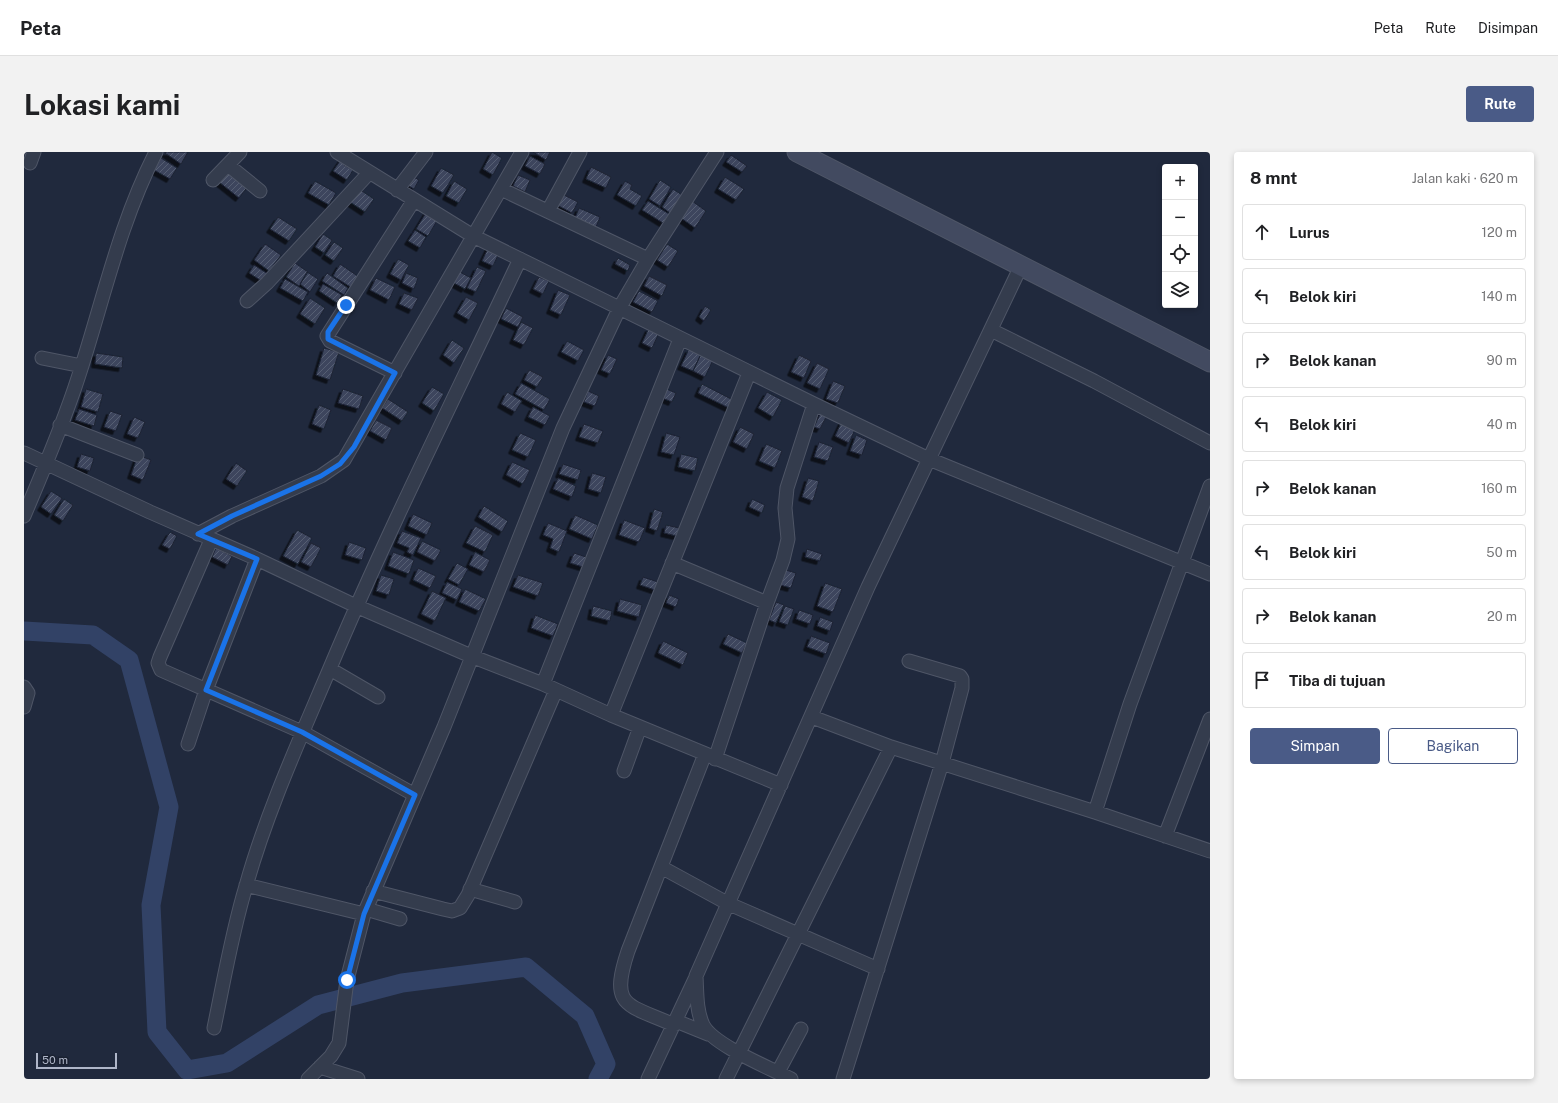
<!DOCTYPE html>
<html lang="id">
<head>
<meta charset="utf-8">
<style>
  :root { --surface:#fff; --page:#f2f2f2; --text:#202124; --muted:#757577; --line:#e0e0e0; --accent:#4a5b87 }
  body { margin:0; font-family:"Public Sans",sans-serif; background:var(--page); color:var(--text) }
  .controls { position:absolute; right:12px; top:12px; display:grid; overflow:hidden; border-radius:4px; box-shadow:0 2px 6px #0003 }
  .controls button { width:36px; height:36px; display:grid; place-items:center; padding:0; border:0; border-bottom:1px solid var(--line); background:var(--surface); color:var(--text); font:20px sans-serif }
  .scale { position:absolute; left:12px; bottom:10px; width:81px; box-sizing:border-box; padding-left:4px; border:2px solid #afb6c9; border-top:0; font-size:11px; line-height:14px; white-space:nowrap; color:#afb6c9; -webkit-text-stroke:3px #1a2131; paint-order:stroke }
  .stop { position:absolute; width:12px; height:12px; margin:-9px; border:3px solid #1a73e8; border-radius:50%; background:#fff }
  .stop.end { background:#1a73e8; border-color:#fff; box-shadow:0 1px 4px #0008 }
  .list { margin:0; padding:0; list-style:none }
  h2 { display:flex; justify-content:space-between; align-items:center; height:52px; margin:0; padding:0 16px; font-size:17px }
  h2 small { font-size:13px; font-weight:400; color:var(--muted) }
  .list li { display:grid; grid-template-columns:26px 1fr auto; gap:12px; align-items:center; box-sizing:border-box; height:56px; margin:0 8px 8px; padding:0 8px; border:1px solid var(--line); border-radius:4px }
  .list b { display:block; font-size:15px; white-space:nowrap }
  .list em { font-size:13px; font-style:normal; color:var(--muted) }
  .actions { display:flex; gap:8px; padding:12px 16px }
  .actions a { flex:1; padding:9px 0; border:1px solid var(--accent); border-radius:4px; text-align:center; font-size:14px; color:var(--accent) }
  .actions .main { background:var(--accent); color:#fff }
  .icon { flex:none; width:22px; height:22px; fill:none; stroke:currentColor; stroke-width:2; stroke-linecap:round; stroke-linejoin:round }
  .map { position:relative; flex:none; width:1186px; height:927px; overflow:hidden; border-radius:4px }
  header { display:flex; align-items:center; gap:24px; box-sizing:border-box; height:56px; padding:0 20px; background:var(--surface); border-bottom:1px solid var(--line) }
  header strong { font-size:19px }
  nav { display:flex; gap:22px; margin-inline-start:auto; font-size:14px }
  .intro { display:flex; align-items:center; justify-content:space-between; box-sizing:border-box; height:96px; padding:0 24px }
  h1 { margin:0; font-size:28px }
  .button { padding:10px 18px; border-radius:4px; background:var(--accent); color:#fff; font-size:14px; font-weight:700 }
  main { display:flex; gap:24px; padding:0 24px }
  aside { flex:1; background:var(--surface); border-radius:4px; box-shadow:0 2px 6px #0003 }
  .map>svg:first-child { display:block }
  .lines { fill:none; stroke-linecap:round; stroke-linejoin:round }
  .river { stroke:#324266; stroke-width:19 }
  .building { fill:url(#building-hatch); stroke:#1c2333; filter:url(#shadow) }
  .minor-casing { stroke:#4f5667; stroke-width:15 }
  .secondary-casing { stroke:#4f5667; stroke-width:21 }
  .minor { stroke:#343c4d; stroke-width:13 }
  .secondary { stroke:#424a60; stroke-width:19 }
  .route { stroke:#1a73e8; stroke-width:5 }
</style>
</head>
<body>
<header>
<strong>Peta</strong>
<nav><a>Peta</a><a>Rute</a><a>Disimpan</a></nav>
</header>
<div class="intro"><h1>Lokasi kami</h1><a class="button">Rute</a></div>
<main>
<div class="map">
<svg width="1186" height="927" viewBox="0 0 1186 927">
  <defs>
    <pattern id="building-hatch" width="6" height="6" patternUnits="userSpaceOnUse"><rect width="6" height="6" fill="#3c455d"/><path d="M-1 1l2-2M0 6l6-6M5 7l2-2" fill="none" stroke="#565e73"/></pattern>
    <filter id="shadow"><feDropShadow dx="-3.5" dy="3.5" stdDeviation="0" flood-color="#0009"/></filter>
  </defs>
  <rect width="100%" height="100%" fill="#20293d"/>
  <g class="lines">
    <path class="river" d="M0,479L69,483L105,508L145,655L127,753L133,880L163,918L203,911L294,853L378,831L502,815L561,864L582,912L574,927"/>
  </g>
  <path class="building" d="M142,0H164L157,12L141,1Z
    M468,0L478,6L469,23L459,17Z
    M509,0H526L522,8Z
    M707,3L723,14L718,20L702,10Z
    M506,4L521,12L516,22L501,14Z
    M137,6L153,16L146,27L130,18Z
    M318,6L323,9L320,13L329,18L323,28L309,19Z
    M567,15L587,25L582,36L562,27Z
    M417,16L430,23L419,41L407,34Z
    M204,17L225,33L215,46L195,30Z
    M386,23L395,28L390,37L381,32Z
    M494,23L506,28L501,40L489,34Z
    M701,25L720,37L712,48L694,37Z
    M636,28L647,35L636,54L625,47Z
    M291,29L312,41L305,53L284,41Z
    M430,29L443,37L435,51L422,44Z
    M601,29L608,33L606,37L618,44L612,54L593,43Z
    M335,37L350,47L341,60L326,50Z
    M649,37L658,43L646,61L638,55Z
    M536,41L554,50L548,61L531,52Z
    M624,49L645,62L639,71L618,58Z
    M668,49L682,59L671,76L657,66Z
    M555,56L576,65L572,75L551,66Z
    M403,59L414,67L404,84L392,77Z
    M254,65L273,77L265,89L246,77Z
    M391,78L402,85L396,96L384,89Z
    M299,82L308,88L300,101L291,95Z
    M310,90L319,96L310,109L301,103Z
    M241,92L257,103L245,119L230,108Z
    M643,92L654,99L644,115L633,108Z
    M465,94L476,99L469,114L458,109Z
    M594,106L606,113L604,119L591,112Z
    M374,107L385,113L377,128L366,122Z
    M271,111L284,120L275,134L262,125Z
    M316,112L335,125L328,136L309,124Z
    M230,113L244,122L239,130L225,121Z
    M453,115L462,119L452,140L443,136Z
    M434,119L447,126L441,137L428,130Z
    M283,120L294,127L286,140L276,132Z
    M303,121L324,136L320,143L298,129Z
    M382,121L394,126L390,137L378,131Z
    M625,124L643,133L638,144L620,134Z
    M515,125L525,129L519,142L509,137Z
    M352,126L371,135L365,148L346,138Z
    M261,127L284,140L279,149L256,136Z
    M299,132L318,143L313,151L295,139Z
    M534,138L546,143L537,163L526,158Z
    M615,139L634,149L628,160L609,150Z
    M380,141L394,146L388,158L375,152Z
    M442,145L454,151L445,168L433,161Z
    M286,146L301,156L291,172L276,162Z
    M681,154L687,158L680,169L675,165Z
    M482,156L499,165L494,175L477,167Z
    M497,170L509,176L500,193L489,188Z
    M625,176L635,181L628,196L618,191Z
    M428,188L440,196L430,211L419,203Z
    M543,189L560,198L554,209L537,200Z
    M300,196L315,200L306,228L292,223Z
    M665,197L677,202L669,219L657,214Z
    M72,201L99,205L98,216L71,212Z
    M677,202L689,208L681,225L669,219Z
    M584,203L593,207L586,222L577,218Z
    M775,203L787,209L780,226L767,220Z
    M793,211L805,217L796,237L783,231Z
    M505,218L519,225L513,235L500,228Z
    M809,229L821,234L814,251L802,247Z
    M497,231L526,247L520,258L491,242Z
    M678,232L709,248L705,256L674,241Z
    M408,235L420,242L410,259L398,251Z
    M640,236L652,241L648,250L636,245Z
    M62,237L79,242L74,260L57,255Z
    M319,237L339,244L335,257L314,251Z
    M564,239L575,244L571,254L560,250Z
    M483,240L498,249L491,260L477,252Z
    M743,240L758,248L749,265L734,256Z
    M364,247L384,260L378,269L358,256Z
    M295,253L307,258L300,277L288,272Z
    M509,255L526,264L521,273L504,265Z
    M55,257L73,263L70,274L51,268Z
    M798,258L804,261L796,277L790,275Z
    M86,259L98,263L92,279L80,275Z
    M110,265L121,270L114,286L103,282Z
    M352,268L368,276L362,288L346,279Z
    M818,269L832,275L825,291L811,284Z
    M560,272L579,279L574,291L555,285Z
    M716,275L730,282L723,297L709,290Z
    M496,281L512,288L504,305L488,298Z
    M642,281L656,285L650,303L637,300Z
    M832,283L843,288L838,303L826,299Z
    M795,290L809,295L804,309L790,305Z
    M742,292L758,299L751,316L735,309Z
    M57,302L70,306L66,319L53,315Z
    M657,302L674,306L671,319L654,315Z
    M114,303L127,308L119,328L107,323Z
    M488,310L506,318L499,332L482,323Z
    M212,311L223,319L213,334L202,327Z
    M539,312L557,318L554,328L535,322Z
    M568,321L582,325L577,341L564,337Z
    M534,326L552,334L548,345L529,337Z
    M784,326L795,329L789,349L778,345Z
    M27,339L38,346L27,362L17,355Z
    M40,347L49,353L39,369L30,363Z
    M728,347L741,353L738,361L725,355Z
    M460,354L484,369L478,380L454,365Z
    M630,357L639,360L633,379L625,376Z
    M389,362L408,371L403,383L384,374Z
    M551,363L574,373L568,387L545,377Z
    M600,368L621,376L615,390L595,383Z
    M524,371L543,379L535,400L526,396L529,387L519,383Z
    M642,373L655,376L653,384L640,381Z
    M451,374L469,383L461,400L442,391Z
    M273,378L288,386L274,412L259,404Z
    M378,379L397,386L389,403L383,400L385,396L373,391Z
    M146,380L153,384L146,397L138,393Z
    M398,389L417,398L411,409L393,400Z
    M325,390L342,396L338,408L321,403Z
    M287,391L297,396L287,415L277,410Z
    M192,396L208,404L204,413L188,405Z
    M783,397L798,402L796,409L781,405Z
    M369,400L390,408L385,422L364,414Z
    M451,400L466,408L460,420L445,413Z
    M550,401L562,405L559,415L546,411Z
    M433,411L444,417L435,433L424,427Z
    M394,416L412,424L406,436L389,428Z
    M758,417L772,421L767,436L753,432Z
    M357,423L370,427L365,443L352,439Z
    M494,423L519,431L514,444L489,435Z
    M619,425L634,430L631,438L616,433Z
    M423,430L438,437L433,448L418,441Z
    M801,431L818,437L809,460L793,454Z
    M441,437L462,447L455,459L435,450Z
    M408,439L422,446L411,469L397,462Z
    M645,443L655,447L652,455L642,451Z
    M596,447L618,453L615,465L593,459Z
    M752,450L760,453L752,471L745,468Z
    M569,454L588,459L586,469L567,464Z
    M761,454L770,457L764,473L755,470Z
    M775,458L789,463L786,472L772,467Z
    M511,463L534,472L529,484L507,476Z
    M796,465L809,470L806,479L793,474Z
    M704,482L723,491L718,501L699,492Z
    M787,484L806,491L802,502L783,495Z
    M639,489L664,501L659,513L634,501Z"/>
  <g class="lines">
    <g class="minor-casing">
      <path id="minor" d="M313,0L449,84L790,252L905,307L1186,422
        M6,11L10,0
        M204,13L236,39
        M189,28L216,0
        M477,37L624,107
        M373,38L402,0
        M524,59L556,0
        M223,149L243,131L345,21
        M967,178L1070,229L1186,291
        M18,206L58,214
        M371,221L306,189L303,184L390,48
        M36,273L113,303
        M0,301L126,360L233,407L332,454L447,504L519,532L587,563L757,633
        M0,364C19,319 39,273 54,226C79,150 95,72 132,0
        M174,382L208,364L297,324L320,308L498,0
        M187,388L136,505L134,511L137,518L278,580L391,643
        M648,411L743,451
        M306,517L354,545
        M519,532L656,187
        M0,535L4,541L0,555
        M587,563L725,221
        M788,565L867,595L1071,660L1186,699
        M164,592L182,538L233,407
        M691,607L743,451L759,408L764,387L761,356L763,336L790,252
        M600,619L616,575
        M1071,660L1106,552L1186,334
        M1141,684L1186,567
        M637,715L703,751L854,817
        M222,733L340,762
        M446,737L491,750
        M349,739L419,757L428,759L436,756L444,743L532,538
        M342,757L376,767
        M652,869L684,882
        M650,873C603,852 585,856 604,799L681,602
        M190,876C200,828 208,780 222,734C243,659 276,587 306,516C364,378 432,243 496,107
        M296,915L334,927
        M754,920L777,877
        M284,927L307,904L315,891L323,828L340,762L420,575L539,276L596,155L624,107L693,0
        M624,927L671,827
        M702,927L867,595
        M767,927C746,916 689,893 679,873C672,858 673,840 672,824L844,435L997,114
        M819,927L918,611L938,536V527L936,524L885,509"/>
    </g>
    <g class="secondary-casing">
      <path id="secondary" d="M773,0L1186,210"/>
    </g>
    <use href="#minor" class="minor"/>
    <use href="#secondary" class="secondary"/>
  </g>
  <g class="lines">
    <path class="route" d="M322,153L304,180V187L371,221L330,295L316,312L297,324L208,364L174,382L233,407L182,538L278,580L391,643L340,762L323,828"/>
  </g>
</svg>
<div class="controls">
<button>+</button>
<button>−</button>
<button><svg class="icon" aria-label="locate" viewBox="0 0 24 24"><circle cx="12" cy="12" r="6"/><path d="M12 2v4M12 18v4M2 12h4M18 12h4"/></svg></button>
<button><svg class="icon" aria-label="layers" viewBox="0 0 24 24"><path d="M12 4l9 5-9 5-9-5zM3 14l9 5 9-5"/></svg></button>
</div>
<div class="scale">50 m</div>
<div class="stop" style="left:323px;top:828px"></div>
<div class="stop end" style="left:322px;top:153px"></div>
</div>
<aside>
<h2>8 mnt<small>Jalan kaki · 620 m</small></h2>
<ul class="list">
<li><svg class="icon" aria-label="ahead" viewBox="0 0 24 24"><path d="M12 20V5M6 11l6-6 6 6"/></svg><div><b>Lurus</b></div><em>120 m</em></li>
<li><svg class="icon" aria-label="left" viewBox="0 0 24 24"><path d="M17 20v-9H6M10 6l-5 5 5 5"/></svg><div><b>Belok kiri</b></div><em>140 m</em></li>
<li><svg class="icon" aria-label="right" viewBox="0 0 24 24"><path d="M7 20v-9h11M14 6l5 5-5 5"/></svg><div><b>Belok kanan</b></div><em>90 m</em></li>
<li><svg class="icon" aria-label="left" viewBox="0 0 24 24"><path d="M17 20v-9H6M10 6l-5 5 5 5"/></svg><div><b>Belok kiri</b></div><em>40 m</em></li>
<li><svg class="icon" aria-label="right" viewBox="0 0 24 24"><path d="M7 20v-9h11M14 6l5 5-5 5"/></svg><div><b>Belok kanan</b></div><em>160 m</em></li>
<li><svg class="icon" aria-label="left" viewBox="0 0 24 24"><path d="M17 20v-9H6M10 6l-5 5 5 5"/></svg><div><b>Belok kiri</b></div><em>50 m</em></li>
<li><svg class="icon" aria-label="right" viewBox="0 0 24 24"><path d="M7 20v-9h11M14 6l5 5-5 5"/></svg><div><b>Belok kanan</b></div><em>20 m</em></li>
<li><svg class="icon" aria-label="arrive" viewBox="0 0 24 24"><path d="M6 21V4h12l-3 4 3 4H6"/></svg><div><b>Tiba di tujuan</b></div></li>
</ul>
<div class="actions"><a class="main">Simpan</a><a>Bagikan</a></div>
</aside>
</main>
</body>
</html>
